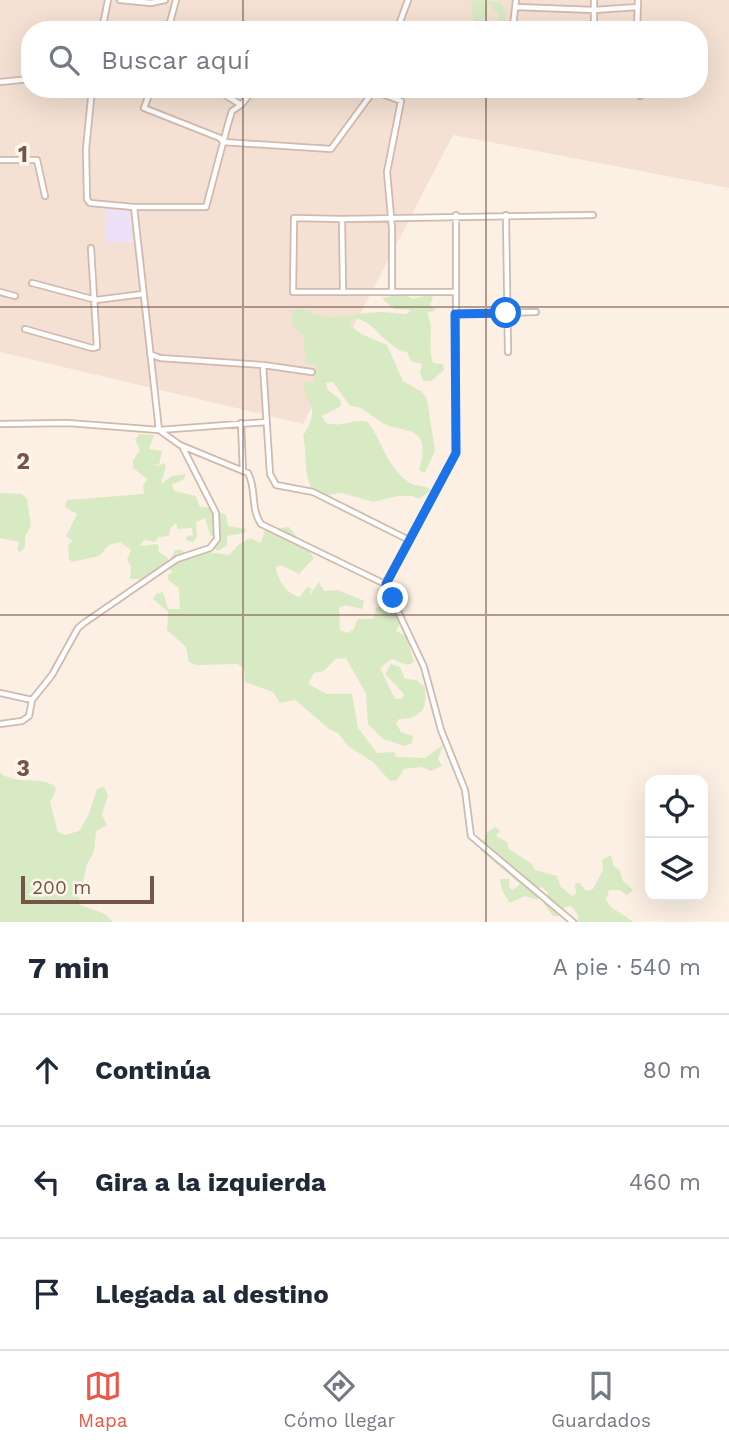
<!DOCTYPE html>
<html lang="es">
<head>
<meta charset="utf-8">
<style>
  :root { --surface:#fff; --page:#f2f2f3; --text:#1f2937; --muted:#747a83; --line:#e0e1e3; --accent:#e85948 }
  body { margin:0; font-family:"Work Sans",sans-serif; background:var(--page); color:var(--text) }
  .controls { position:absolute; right:21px; bottom:21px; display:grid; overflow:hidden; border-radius:14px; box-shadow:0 7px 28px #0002 }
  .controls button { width:63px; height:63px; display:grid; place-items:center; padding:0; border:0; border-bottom:2px solid var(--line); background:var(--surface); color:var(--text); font:35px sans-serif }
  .scale { position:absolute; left:21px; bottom:18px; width:133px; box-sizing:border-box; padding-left:7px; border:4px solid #755449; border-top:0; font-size:19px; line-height:24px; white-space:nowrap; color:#755449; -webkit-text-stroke:5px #fff5eb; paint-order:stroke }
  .stop { position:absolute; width:21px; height:21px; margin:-16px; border:5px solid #1a73e8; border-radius:50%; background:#fff }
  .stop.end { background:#1a73e8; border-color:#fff; box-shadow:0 2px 7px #0008 }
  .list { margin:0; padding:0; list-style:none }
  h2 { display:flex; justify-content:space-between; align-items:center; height:91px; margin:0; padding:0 28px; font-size:30px }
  h2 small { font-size:23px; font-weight:400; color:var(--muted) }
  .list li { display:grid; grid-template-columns:46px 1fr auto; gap:21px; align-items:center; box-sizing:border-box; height:112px; padding:0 28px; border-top:2px solid var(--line) }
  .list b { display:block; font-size:26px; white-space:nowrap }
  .list em { font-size:23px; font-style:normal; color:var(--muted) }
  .icon { flex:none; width:38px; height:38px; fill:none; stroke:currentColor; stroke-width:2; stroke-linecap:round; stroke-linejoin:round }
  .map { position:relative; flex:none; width:729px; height:922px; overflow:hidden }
  .search { position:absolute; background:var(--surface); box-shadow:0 7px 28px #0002; left:21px; right:21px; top:21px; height:77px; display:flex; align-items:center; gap:18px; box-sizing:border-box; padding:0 24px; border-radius:28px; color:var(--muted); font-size:26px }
  .sheet { height:427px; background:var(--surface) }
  nav { display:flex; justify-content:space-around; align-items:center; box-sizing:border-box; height:98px; border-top:2px solid var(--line); background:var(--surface); font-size:19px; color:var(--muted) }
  nav a { display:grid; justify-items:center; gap:4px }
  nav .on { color:var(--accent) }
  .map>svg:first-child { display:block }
  .residential { fill:#f4e1d3; fill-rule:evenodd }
  .education { fill:#ede1f9 }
  .green { fill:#d7eac3 }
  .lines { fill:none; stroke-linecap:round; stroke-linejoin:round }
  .street-casing { stroke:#d0b9ad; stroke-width:8 }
  .street { stroke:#fff; stroke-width:4.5 }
  .route { stroke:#1a73e8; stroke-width:9 }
  .grid { fill:none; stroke:#755449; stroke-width:2; stroke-opacity:0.55 }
  .grid-label { font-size:23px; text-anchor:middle; font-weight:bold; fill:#755449; stroke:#fff5eb; stroke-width:7; stroke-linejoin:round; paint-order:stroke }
</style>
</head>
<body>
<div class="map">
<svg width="729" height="922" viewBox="0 0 729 922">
  <rect width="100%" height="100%" fill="#fcf0e4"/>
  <path class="residential" d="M0,0H729V188L453,135L303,424L0,352ZM30,30H699V89H30Z"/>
  <path class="education" d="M105,209L129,211L133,242H106Z"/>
  <path class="green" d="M471,0L500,2L505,11L506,26L497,24L499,15L488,3L482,30H475Z
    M404,294L413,299L429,295L433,297L430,305L436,310L427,313C435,327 427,347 433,363L443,364L444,370L431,381H423L420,372L422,364L411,361L407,352C386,349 376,321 354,318L349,324L361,334L387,345L403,381L422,392L427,399L435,451L425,473L419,470C434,421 400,435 379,421C368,414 364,406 350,406L333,382L326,383L328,390L340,399L341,406L322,416L326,423C345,428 352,418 368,422C382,442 386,464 407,481C416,488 423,484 431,490L419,499L412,496H398L373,502L343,493L318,496C302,483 308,455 303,436C323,402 304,409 304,382L314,383L317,366L306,363L303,335L292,326V311L303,308C321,325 356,313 379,312C388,312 397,314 406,314L411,310L394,309L382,298Z
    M139,434L154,435L149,449L162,451L159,465L152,464L158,466L164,463L166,466L161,484L172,476L186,474L183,480L172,484L174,491L196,496L200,507H207L226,515L228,526L246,529L245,533L227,536V545L218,551L214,549L217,540L210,534L205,518L196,522L197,537L193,542L186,540V537L193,535L192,528L178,529L176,523L170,528L169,536L159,537L155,542L144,540L140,546L158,544L159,552L168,558V564L175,550H182L186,555L208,552L229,555L238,545L250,538L261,543L265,530L289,527L314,558L299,574L281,565L276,567C277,580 288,595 300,597L307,587L311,588L310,595L319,582L324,591L338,590L364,601L362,609L346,605L339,608L340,630L347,633L353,630L358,619H373L376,608L386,604L384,599L377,597V588H384L389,597V607L395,602L401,605L403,615L396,631L406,636L414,662L408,665L391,659L380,668L395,699H402L404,694L385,674L391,664L400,667L405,679L416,680L424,686C429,708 421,719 399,719L396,723L401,732L413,736L412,743L405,746L383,739L368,724L366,694L346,658L335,659L324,671L314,673L308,684L327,694H352L358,728L377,753L394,752L396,757L425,758L443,745L438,759L442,766L431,771L421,767L404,769L397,780L390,781L373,762L348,746L338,733L329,729L295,700L280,703L273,692L245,682L244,669L238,664L196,665L189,662L186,647L167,630L168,612L153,599L156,594L163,592L168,609H180L179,588L168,580V575L173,572L168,568L145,579H130L131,566L127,560L131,550L120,542L109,545L99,556L72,562L69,559L68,545L73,541L66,536L77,514L65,507L67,500L144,494L143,486L147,479L133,468V461L140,450L135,440Z
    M0,493L22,494L27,499L31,526L25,536V547L20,552L17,549L19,542L0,538Z
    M0,773C19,786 35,775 55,786L56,790L50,802L58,832L65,835L79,831L89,814L97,789L104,787L108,795L102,815L107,825L96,831L94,852L87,864L78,904L105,914L113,922H0Z
    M496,827L500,831L496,836L507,842L509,849L532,864L535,870L557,876L561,887L572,896L576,894L575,883H580L586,891L593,889L603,870L602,860L611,855L614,867L619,869L623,881L633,890L627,895L619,890H609L606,900L612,908L634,922H576L579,916L571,906L565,907L559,916H553L544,904L548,893L542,887L538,889V900L525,896L510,903L502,890L500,879H510L509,887L513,890L520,884L480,850L487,832Z"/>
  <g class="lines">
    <g class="street-casing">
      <path id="street" d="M120,0L151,3L165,0
        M594,0V30
        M516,7L594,10L638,7
        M513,26L516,0
        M102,30L108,0
        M168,30L176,0
        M397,30L408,0
        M509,30V25L532,30
        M637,30L638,0
        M0,82L30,79
        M92,89L86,149L87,199L90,203L134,207L159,430L180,445L248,473C257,490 250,508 261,524L385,584L424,667L441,730L465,790L471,836L573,922
        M151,89L144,108L220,138L223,142L331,149L375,89
        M639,89L640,96
        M374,91L401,101L387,172L392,228V291
        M241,105L254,89
        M0,160H37L45,196
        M134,207H206L228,124L232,111L241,105L216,89
        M506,215L508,352
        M342,219L593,215
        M32,283L96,300L143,294
        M343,291L342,219L294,218L293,292H456
        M0,292L15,296
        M455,314L536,312
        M25,329L92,348L97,347L91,248
        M150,354L160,358L263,365L312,372
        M263,365L270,474L276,485L313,492L409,540L456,453V215
        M241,423L243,471
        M0,424L68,423L159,430L266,422
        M385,584L409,540
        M0,693L32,700
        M0,724L22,721L29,716L32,700L52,675L78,628L84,623L177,559L210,548L217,539L216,513L183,448"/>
    </g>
    <use href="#street" class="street"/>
  </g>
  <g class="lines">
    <path class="route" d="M393,598L386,584L456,453L455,314L506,313"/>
  </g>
  <path class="grid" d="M243,0V30M486,0V30M243,89V922M486,89V922M0,307H729M0,615H729"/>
  <g class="grid-label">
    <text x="23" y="162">1</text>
    <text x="23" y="469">2</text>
    <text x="23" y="776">3</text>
  </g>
</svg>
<div class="controls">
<button><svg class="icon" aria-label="locate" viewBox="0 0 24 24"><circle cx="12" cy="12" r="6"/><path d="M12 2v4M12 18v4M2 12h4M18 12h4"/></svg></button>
<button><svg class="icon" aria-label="layers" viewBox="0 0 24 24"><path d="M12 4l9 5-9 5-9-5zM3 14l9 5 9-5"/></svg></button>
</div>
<div class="scale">200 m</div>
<div class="stop" style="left:506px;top:313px"></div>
<div class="stop end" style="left:393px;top:598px"></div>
<div class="search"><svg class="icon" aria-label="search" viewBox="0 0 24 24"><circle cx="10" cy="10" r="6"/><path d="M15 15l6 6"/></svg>Buscar aquí</div>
</div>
<section class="sheet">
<h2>7 min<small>A pie · 540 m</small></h2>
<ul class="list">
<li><svg class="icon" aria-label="ahead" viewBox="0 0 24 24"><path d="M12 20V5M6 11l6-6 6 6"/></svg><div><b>Continúa</b></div><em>80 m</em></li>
<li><svg class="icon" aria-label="left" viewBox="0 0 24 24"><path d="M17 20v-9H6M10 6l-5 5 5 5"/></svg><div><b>Gira a la izquierda</b></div><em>460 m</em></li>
<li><svg class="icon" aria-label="arrive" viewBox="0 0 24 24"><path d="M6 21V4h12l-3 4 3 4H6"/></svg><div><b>Llegada al destino</b></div></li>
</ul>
</section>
<nav>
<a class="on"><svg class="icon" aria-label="map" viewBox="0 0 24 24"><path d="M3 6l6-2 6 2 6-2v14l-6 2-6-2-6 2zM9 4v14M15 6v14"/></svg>Mapa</a>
<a><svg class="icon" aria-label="directions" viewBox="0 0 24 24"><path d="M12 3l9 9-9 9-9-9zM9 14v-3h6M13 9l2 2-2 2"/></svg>Cómo llegar</a>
<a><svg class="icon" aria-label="saved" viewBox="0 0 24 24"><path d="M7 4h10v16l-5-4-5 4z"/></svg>Guardados</a>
</nav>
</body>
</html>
